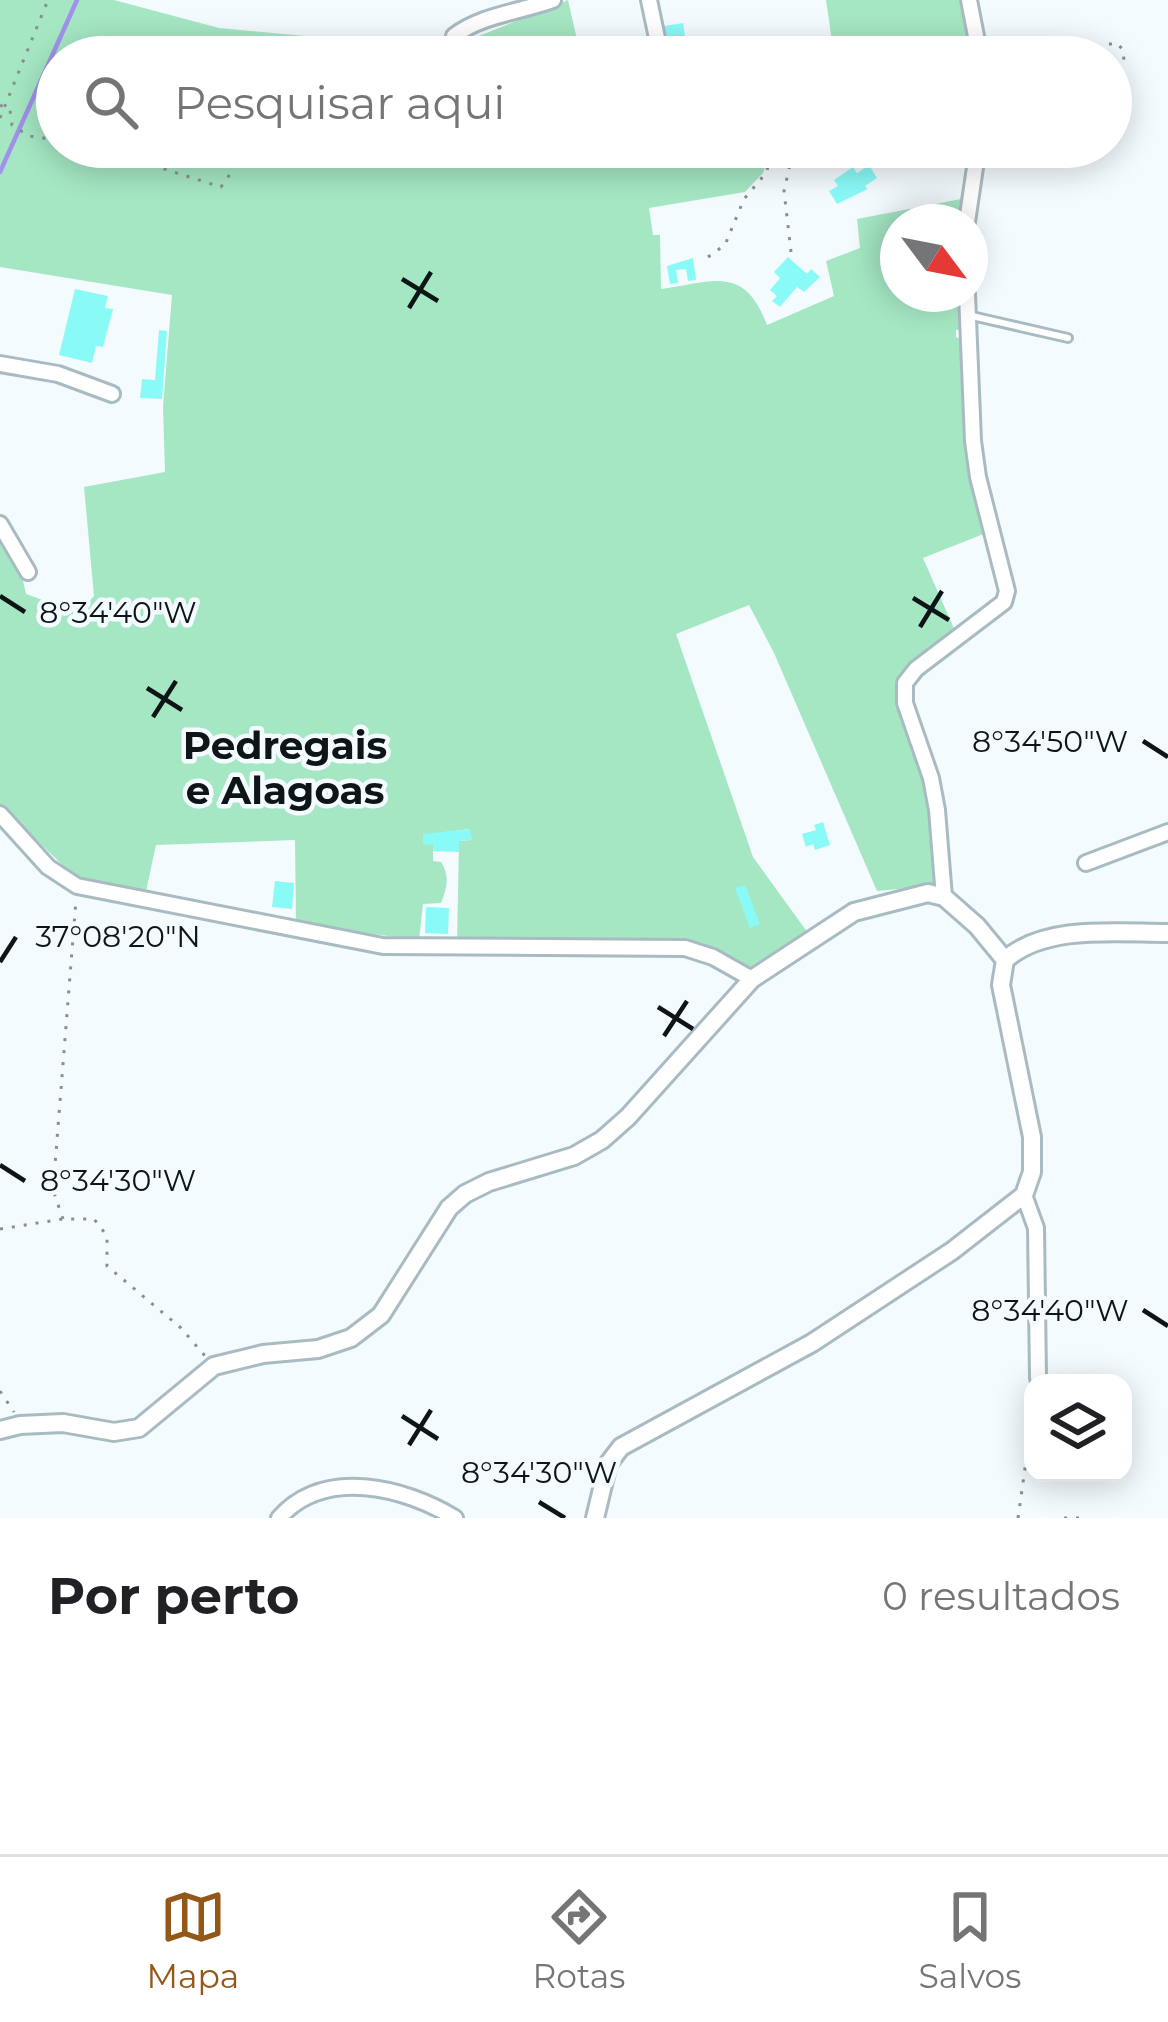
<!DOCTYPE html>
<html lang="pt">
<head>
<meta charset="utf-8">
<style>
  :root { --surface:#fff; --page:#f6f6f6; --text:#202124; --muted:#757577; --line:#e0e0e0; --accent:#935717 }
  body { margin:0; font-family:Montserrat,sans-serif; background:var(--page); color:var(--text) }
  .controls { position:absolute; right:36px; bottom:36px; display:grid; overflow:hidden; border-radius:24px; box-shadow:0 6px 30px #0003 }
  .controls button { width:108px; height:108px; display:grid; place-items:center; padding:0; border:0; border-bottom:3px solid var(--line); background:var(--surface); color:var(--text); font:60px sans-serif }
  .compass { position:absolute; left:880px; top:204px; width:108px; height:108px; border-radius:50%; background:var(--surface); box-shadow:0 6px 30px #0003; rotate:122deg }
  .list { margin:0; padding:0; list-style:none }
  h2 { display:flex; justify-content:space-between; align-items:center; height:156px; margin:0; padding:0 48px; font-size:51px }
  h2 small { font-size:39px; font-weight:400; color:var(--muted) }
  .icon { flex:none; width:66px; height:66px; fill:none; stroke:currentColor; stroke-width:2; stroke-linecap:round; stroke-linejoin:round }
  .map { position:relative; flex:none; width:1168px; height:1518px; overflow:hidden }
  .search { position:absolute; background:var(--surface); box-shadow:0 6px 30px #0003; left:36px; right:36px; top:36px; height:132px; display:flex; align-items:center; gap:30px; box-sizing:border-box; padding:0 42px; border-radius:66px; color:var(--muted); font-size:45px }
  .sheet { height:336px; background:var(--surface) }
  nav { display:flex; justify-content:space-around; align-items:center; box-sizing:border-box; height:168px; border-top:3px solid var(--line); background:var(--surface); font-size:33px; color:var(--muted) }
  nav a { display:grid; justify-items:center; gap:6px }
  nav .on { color:var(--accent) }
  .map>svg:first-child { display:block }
  .green { fill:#a5e7c3 }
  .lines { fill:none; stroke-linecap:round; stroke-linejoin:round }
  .stream { stroke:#a191eb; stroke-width:4.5 }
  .building { fill:#8afaf7 }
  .service-casing { stroke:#a9bbc2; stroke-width:12 }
  .minor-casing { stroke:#a9bbc2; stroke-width:20 }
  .tertiary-casing { stroke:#a9bbc2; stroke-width:22 }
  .path { stroke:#888f92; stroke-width:3; stroke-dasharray:3 9; stroke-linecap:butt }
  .service { stroke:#fff; stroke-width:6 }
  .minor { stroke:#fff; stroke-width:14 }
  .tertiary { stroke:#fff; stroke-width:16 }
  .ticks { fill:none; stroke:#0e1517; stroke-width:4.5 }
  .labels { text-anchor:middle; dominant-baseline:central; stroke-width:9; stroke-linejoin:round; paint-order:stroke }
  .neighbourhood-label { font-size:39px; font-weight:bold; fill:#0e1517; stroke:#f4fbfe }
  .ticks-label { font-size:30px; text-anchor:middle; fill:#0e1517; stroke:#f4fbfe; stroke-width:9; stroke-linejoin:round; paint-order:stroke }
</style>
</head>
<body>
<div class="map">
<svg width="1168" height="1518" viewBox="0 0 1168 1518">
  <rect width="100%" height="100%" fill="#f4fbfe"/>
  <path class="green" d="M0,0H114L219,28L435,48L454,46L568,0L581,57H57V147H771L763,173L745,192L649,208L653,235H660L661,289C713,282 744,264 767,325L834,296L826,261L860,248L857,219L961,199V222H898V294H962V329L956,330V337L962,340L969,456L986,533L923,558L956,633L895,681L904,727L928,792L934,880L931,886L877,891L774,653L749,605L676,634L753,857L808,933L754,967L741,966L695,942L457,943L459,841L471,840L469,829L423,835L424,844H433V861L441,862C450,875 447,889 441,903L423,904L419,940L296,924L295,840L156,845L145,896L76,878L0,805V528L19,562L26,594L79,613L94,596L84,487L165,472L163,406L172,295L0,267Z
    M826,0H962L974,57H796L833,48Z"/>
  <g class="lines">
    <path class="stream" d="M0,172L77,0"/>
  </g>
  <path class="building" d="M683,23L686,42L666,45L664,26Z
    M869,165L877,178L865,186L868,189L837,204L829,191L838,186L834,180L853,167L857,173Z
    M788,257L807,274L811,269L820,277L804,292L797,287L780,307L772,301L777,296L770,290L780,278L774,272Z
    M693,258L696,280L688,281L686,269L676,270L678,283L670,284L667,266Z
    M75,289L108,296L105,308L113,309L103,347L96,346L92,363L59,355Z
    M159,330L167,331L162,399L140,398L142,379L155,380Z
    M823,822L830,845L815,850L813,844L806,847L802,834L816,830L814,825Z
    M470,829L472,840L459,841V852L433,851V844L423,845V834Z
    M275,881L294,883L292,909L272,907Z
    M745,885L760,924L750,928L735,888Z
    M426,907L449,908L448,934L425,933Z"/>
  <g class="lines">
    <g class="service-casing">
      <path id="service" d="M972,316L1068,338"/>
    </g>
    <g class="minor-casing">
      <path id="minor" d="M649,0L661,57
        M969,0L980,57
        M454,36C481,15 520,12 553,0
        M967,222L978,147
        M0,364L58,374L112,394
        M0,524L28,572
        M0,814L48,867L77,886L383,946L685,948L713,957L752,979
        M1086,863L1168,832
        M944,897L937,810L931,778L905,703V683L916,669L1004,602L1007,591L978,477L973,441L967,294
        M1024,1195L1036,1228L1038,1378
        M279,1518C324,1467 404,1487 455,1518"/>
    </g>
    <g class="tertiary-casing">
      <path id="tertiary" d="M0,1430L20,1425L63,1423L114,1432L139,1428L214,1366L263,1354L318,1349L351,1338L381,1315L449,1208L465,1194L489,1182L574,1156L602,1140L628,1117L752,979L854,912L928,893L944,897L977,926L1005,960
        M595,1518L608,1464L621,1447L812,1343L952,1251L1024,1195L1032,1172V1137L1001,985L1005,960C1045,924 1118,933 1168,933"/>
    </g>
    <path class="path" d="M439,57L448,48
      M1089,57L1105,45L1117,43L1123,50L1124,61L1111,72
      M0,105L10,110L12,125L29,136L57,140
      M0,118L48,0
      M95,147L221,187L249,147
      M791,252L784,191L794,147
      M708,257L725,245L744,199L766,173L774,147
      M63,1219L53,1190L76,900
      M0,1229L63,1219H94L107,1236V1266L181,1328L205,1356
      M0,1391L14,1412
      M1018,1518L1033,1411
      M1064,1518H1080"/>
    <use href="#service" class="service"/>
    <use href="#minor" class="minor"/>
    <use href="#tertiary" class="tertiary"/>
  </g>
  <path class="ticks" d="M402,279L438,301M409,308L431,272M0,596L25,612M913,598L949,620M920,627L942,591M147,688L182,710M153,717L176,681M1143,741L1168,757M0,962L16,937M658,1007L693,1029M664,1036L687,1001M0,1165L25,1181M1143,1310L1168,1326M402,1416L438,1439M409,1445L431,1410M539,1502L565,1518"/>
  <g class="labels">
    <g class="neighbourhood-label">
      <text x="285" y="745">Pedregais<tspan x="285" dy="45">e Alagoas</tspan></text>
    </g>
  </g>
  <g class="ticks-label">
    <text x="118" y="623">8°34'40"W</text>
    <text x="1050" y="752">8°34'50"W</text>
    <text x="118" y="947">37°08'20"N</text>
    <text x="118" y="1191">8°34'30"W</text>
    <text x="1050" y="1321">8°34'40"W</text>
    <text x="539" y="1483">8°34'30"W</text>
  </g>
</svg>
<div class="controls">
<button><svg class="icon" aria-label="layers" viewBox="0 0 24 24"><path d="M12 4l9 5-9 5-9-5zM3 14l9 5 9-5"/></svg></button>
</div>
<svg class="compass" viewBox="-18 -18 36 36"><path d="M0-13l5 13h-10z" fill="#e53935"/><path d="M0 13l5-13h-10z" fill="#757577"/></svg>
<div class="search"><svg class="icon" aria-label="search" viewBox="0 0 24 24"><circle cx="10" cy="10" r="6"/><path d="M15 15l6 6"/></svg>Pesquisar aqui</div>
</div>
<section class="sheet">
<h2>Por perto<small>0 resultados</small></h2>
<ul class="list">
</ul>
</section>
<nav>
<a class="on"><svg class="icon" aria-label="map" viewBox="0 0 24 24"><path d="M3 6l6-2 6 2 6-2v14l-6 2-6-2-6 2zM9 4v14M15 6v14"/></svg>Mapa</a>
<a><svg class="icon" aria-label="directions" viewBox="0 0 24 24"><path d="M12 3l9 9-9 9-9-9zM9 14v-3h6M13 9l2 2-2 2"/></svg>Rotas</a>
<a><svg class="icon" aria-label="saved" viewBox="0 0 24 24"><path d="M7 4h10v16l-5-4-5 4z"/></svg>Salvos</a>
</nav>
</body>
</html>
